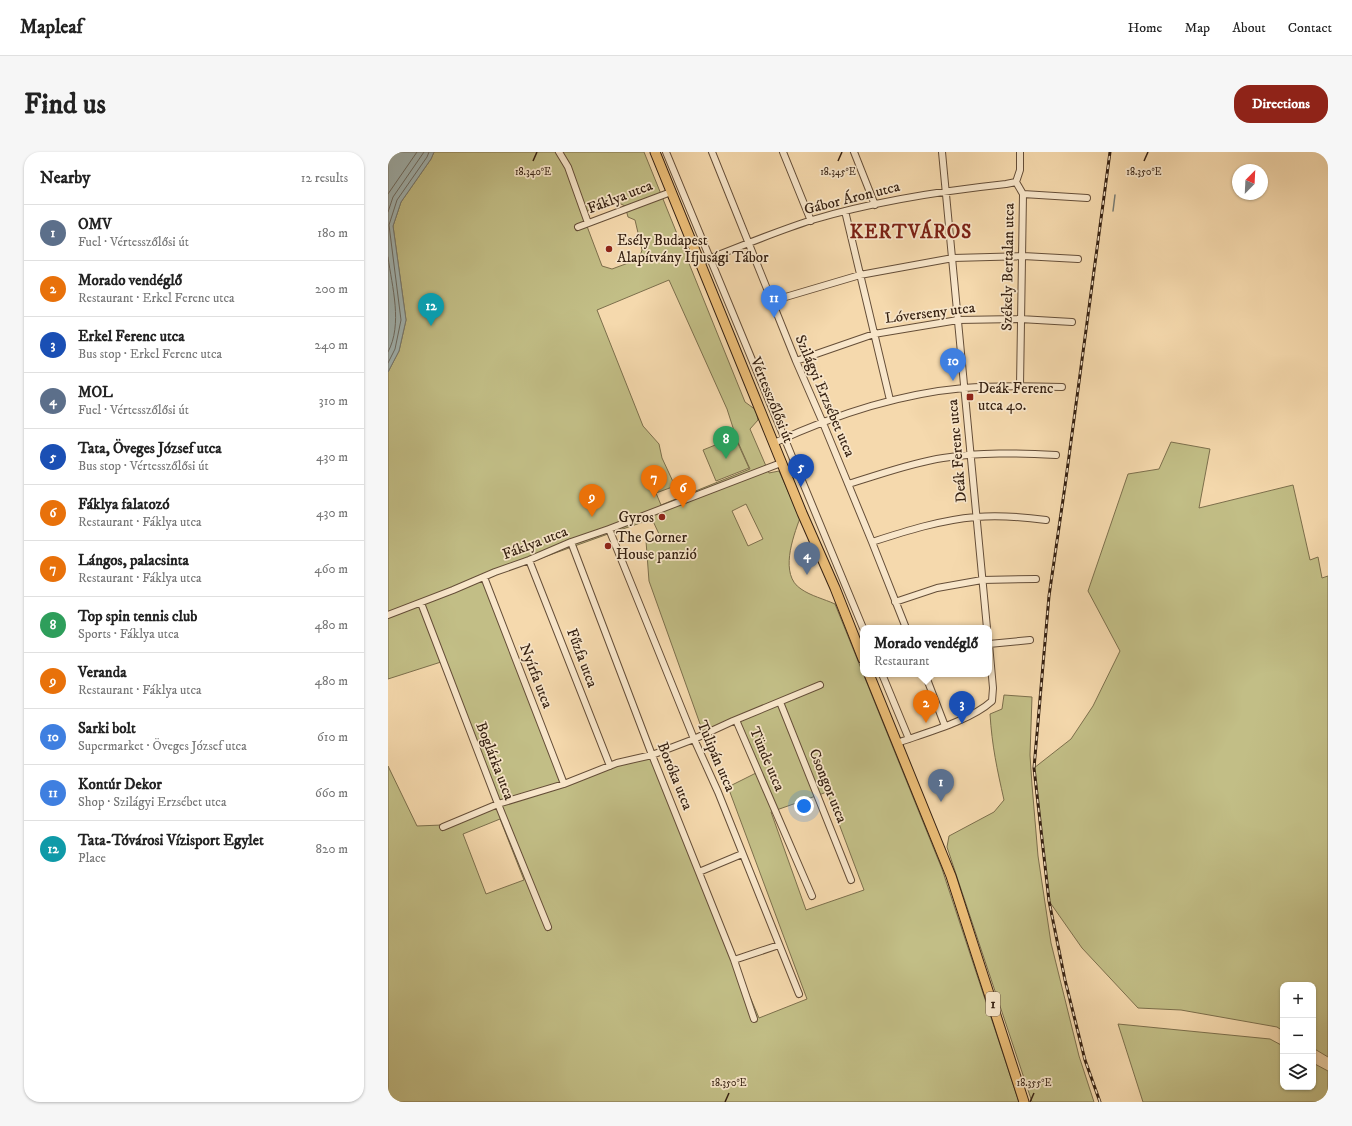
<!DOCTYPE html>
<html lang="en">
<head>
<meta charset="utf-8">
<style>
  :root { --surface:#fff; --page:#f6f6f6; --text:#222; --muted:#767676; --line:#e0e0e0; --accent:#8f2418 }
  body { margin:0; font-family:"IM FELL DW Pica",serif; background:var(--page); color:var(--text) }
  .controls { position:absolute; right:12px; bottom:12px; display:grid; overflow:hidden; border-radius:8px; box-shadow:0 1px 3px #0004 }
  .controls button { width:36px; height:36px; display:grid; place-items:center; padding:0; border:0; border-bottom:1px solid var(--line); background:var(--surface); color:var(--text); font:20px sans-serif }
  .compass { position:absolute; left:844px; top:12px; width:36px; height:36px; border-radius:50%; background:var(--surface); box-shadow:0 1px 3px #0004; rotate:24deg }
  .you { position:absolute; left:416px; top:654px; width:14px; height:14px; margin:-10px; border:3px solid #fff; border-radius:50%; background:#1a73e8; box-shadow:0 0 0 6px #1a73e833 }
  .badge { display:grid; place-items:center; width:26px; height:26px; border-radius:50%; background:var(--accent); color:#fff; font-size:13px; font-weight:700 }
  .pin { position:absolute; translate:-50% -33px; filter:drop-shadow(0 1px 2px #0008) }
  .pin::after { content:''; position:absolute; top:21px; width:14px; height:12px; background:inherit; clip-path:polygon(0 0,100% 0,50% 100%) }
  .popup { position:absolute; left:472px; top:473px; width:132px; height:52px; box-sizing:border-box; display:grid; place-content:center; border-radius:8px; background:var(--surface); filter:drop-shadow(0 1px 3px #0005); font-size:13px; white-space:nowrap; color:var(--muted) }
  .popup b { font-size:15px; color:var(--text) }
  .popup::after { content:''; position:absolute; left:50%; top:100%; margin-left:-8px; border:8px solid transparent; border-top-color:var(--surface) }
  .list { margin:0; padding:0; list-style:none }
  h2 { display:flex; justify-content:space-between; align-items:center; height:52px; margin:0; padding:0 16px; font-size:17px }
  h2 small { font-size:13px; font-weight:400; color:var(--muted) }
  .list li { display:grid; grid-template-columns:26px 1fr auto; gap:12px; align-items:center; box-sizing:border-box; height:56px; padding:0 16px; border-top:1px solid var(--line) }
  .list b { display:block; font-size:15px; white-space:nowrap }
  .list p { margin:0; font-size:13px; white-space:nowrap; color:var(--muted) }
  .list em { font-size:13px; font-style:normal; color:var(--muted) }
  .icon { flex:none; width:22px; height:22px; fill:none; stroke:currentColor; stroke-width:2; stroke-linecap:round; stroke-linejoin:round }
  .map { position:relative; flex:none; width:940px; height:950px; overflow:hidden; border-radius:16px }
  header { display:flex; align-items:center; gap:24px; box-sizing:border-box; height:56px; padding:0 20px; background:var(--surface); border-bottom:1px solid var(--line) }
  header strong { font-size:19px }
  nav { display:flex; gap:22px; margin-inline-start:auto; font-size:14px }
  .intro { display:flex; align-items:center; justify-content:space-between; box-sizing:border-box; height:96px; padding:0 24px }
  h1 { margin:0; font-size:28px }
  .button { padding:10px 18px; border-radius:16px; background:var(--accent); color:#fff; font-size:14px; font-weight:700 }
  main { display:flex; gap:24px; padding:0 24px }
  aside { flex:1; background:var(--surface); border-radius:16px; box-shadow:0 1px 3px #0004 }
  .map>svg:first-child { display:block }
  .green { fill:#c2be86; stroke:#7c6f4c; fill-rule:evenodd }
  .water { fill:#a2b7b6; stroke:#767b74 }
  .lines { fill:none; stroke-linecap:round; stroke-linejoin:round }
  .shore { stroke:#6c6c64; stroke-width:1 }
  .stream { stroke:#767b74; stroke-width:1.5 }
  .street-casing { stroke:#654e38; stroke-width:8 }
  .primary-casing { stroke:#352011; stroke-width:11 }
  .street { stroke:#f8e6ca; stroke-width:6 }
  .primary { stroke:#eabc76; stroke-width:9 }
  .rail-casing { stroke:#352011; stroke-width:3 }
  .rail { stroke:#f8e6ca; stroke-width:1.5; stroke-dasharray:4.5; stroke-linecap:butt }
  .ticks { fill:none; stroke:#352011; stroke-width:1.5 }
  .poi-dot { fill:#8f2418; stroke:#f8e6ca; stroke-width:1.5 }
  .labels { text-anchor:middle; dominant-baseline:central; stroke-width:3.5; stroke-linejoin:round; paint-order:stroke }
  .shield { fill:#f8e6ca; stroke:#705b48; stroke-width:1 }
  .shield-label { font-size:14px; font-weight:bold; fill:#352011 }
  .street-label { font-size:15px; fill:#352011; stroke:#f8e6ca }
  .poi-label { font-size:15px; fill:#352011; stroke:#f8e6ca; text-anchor:start }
  .district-label { font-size:19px; font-weight:bold; letter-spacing:1px; fill:#7a1f14; stroke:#f8e6ca }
  .ticks-label { font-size:10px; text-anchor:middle; fill:#352011; stroke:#f8e6ca; stroke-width:3.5; stroke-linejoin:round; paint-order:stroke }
</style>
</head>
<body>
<header>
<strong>Mapleaf</strong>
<nav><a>Home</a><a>Map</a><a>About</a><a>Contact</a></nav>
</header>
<div class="intro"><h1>Find us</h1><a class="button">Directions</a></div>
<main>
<aside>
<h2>Nearby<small>12 results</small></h2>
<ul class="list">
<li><span class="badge" style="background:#5c6f8a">1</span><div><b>OMV</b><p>Fuel · Vértesszőlősi út</p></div><em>180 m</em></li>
<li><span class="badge" style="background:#e8710a">2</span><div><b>Morado vendéglő</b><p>Restaurant · Erkel Ferenc utca</p></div><em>200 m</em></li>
<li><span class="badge" style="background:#1a4fb4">3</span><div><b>Erkel Ferenc utca</b><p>Bus stop · Erkel Ferenc utca</p></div><em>240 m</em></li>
<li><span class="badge" style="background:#5c6f8a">4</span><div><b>MOL</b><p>Fuel · Vértesszőlősi út</p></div><em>310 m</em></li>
<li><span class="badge" style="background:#1a4fb4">5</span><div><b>Tata, Öveges József utca</b><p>Bus stop · Vértesszőlősi út</p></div><em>430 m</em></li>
<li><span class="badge" style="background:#e8710a">6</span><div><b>Fáklya falatozó</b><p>Restaurant · Fáklya utca</p></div><em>430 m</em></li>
<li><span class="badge" style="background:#e8710a">7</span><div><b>Lángos, palacsinta</b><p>Restaurant · Fáklya utca</p></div><em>460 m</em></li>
<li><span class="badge" style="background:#2e9e5b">8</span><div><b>Top spin tennis club</b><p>Sports · Fáklya utca</p></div><em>480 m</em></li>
<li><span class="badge" style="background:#e8710a">9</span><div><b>Veranda</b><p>Restaurant · Fáklya utca</p></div><em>480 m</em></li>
<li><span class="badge" style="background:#3f7fe0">10</span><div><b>Sarki bolt</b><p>Supermarket · Öveges József utca</p></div><em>610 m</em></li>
<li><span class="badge" style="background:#3f7fe0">11</span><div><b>Kontúr Dekor</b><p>Shop · Szilágyi Erzsébet utca</p></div><em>660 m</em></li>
<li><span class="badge" style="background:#0f9aa8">12</span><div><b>Tata-Tóvárosi Vízisport Egylet</b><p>Place</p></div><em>820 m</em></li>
</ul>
</aside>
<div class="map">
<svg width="940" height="950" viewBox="0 0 940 950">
  <rect width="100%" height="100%" fill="#f5d9ad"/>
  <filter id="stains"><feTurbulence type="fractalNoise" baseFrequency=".005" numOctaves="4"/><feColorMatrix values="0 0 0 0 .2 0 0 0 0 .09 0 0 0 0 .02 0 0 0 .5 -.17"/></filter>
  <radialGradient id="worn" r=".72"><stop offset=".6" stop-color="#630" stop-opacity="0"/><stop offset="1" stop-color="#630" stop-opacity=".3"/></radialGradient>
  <path class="green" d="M46,0H256L357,250L368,258L370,268L362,277L381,321L391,319L412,366C405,385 391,423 413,437C423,444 436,447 447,452L554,717L631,950H0V614L29,674L54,673L108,650L53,510L0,527V220L11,199L18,168L5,74L13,50L43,7ZM224,48L225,51H231L237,54L240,65L247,68L254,98L251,107L224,117L214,114L194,61L203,57L204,56ZM281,128L339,257L349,288L362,317L273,353L268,341L287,334L274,306L271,292L255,274L209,158ZM358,352L375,387L360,394L344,359ZM264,367L271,382L258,389L261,429L316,583L352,569L370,620L340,635L419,847L371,866L277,643L264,603L176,631L95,427L220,382ZM439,640L476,738L418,758L383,660ZM112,667L136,728L98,742L75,682Z
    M347,285L361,316L328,329L315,298Z
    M783,290L822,297L811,356L905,333L922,408L930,405L934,426L940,424V905L925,896V833H895V879L889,875L793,858L750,856L694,796L661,749L646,616L683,587L705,554L732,499L700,439L740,322L771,317Z
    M616,543L644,545L642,603L644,633L650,704L663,791L691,904L706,950H644L559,695L561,684L606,660L616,648C609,617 604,594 602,562L614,557Z
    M730,872L882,887L895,894V935H925V911L940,919V950H755Z"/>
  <path class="water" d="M0,0H46L43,7L13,50L5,74L18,168L11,199L0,220Z"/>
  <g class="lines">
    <path class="shore" d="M0,42L29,0
      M0,60L5,45L36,0
      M0,105C4,135 15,172 0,200
      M0,211L7,197L13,168L1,73L9,48L39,5L41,0"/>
    <path class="stream" d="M725,59L727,43"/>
    <g class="street-casing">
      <path id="street" d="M171,0L180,15L200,71
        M278,0L475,476
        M324,0L408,209L435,271L484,390L518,476
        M395,0L423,69
        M466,0L487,53
        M554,0L599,476
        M635,42L699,46
        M457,59L502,248
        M190,75L283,40
        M312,110C349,96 386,80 424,68C487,49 553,39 618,32L628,30
        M384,149L472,123L565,106L635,104L690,107
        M408,209L486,182L570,168L632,167L684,170
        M632,234L635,42L628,30L632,18V0
        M386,291C446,263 510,242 576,236C609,233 642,234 674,235
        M460,332C491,323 522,311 555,306C592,300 630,301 668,303
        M221,377L306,587L330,640L411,842
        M183,390L264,603L346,808L366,867
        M484,390C518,379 552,368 588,365C611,363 635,365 658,368
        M141,408L222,614
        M96,425L176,632
        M507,450L549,436L594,428L648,427
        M33,451L110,652L160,775
        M0,463L65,438L107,420L141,408L183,390L221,377L393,311
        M601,492L642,488
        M494,522L521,587
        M537,522L557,574
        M392,550L463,728
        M348,568L424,744
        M509,591C537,581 582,569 604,549L605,536L601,492
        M55,675L110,652L176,632L229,611L264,603L306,587L345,569L432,533
        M311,720L354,702
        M346,808L391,793"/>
    </g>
    <g class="primary-casing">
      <path id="primary" d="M267,0L414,361L447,436L475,507
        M481,522L563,724L636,950"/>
    </g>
    <use href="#street" class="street"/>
    <use href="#primary" class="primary"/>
    <g class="rail-casing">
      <path id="rail" d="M712,950L697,908L677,828L661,749L646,616L661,444L677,334L722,0"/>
    </g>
    <use href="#rail" class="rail"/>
  </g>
  <path class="ticks" d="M145,9L149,0M450,9L454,0M756,9L760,0M337,950L341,941M642,950L646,941"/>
  <g class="poi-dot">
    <circle cx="221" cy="97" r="4"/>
    <rect x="578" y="241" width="8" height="8" rx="2"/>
    <circle cx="274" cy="365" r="4"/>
    <circle cx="220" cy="394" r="4"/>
  </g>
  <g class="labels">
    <rect class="shield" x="598" y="840" width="14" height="24" rx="3"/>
    <g class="shield-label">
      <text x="605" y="852">1</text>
    </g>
    <g class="street-label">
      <text transform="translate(232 45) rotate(-21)">Fáklya utca</text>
      <text transform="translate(464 46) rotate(-14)">Gábor Áron utca</text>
      <text transform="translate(620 115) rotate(-89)">Székely Bertalan utca</text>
      <text transform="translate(542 161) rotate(-7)">Lóverseny utca</text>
      <text transform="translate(437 244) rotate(67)">Szilágyi Erzsébet utca</text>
      <text transform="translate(384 248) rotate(68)">Vértesszőlősi út</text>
      <text transform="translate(569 299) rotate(-95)">Deák Ferenc utca</text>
      <text transform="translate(147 391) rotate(-21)">Fáklya utca</text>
      <text transform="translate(194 506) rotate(69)">Fűzfa utca</text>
      <text transform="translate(148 524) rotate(69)">Nyírfa utca</text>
      <text transform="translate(328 604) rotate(67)">Tulipán utca</text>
      <text transform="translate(379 607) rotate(67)">Tünde utca</text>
      <text transform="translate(107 609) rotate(69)">Boglárka utca</text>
      <text transform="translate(287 624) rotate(68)">Boróka utca</text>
      <text transform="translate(440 634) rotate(68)">Csongor utca</text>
    </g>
    <g class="poi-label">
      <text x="229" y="88">Esély Budapest<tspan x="229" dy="17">Alapítvány Ifjusági Tábor</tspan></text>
      <text x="590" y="236">Deák Ferenc<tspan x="590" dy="17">utca 40.</tspan></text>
      <text x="266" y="365" text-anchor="end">Gyros</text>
      <text x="228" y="385">The Corner<tspan x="228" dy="17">House panzió</tspan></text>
    </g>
    <g class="district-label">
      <text x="523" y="80">KERTVÁROS</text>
    </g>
  </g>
  <g class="ticks-label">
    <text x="145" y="23">18.340°E</text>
    <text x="450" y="23">18.345°E</text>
    <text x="756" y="23">18.350°E</text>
    <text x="341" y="934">18.350°E</text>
    <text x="646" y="934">18.355°E</text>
  </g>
  <rect width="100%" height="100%" filter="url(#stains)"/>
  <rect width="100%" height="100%" fill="url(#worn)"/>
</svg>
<div class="controls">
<button>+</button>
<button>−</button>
<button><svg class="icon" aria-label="layers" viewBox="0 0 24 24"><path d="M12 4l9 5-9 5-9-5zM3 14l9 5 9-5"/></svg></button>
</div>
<svg class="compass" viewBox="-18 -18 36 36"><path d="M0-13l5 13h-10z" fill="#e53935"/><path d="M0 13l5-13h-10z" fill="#767676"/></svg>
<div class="you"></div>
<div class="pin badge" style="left:553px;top:650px;background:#5c6f8a">1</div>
<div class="pin badge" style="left:538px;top:571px;background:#e8710a">2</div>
<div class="popup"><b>Morado vendéglő</b>Restaurant</div>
<div class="pin badge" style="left:574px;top:572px;background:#1a4fb4">3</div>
<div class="pin badge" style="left:419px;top:423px;background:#5c6f8a">4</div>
<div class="pin badge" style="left:413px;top:335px;background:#1a4fb4">5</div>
<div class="pin badge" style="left:295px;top:356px;background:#e8710a">6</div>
<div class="pin badge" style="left:266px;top:346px;background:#e8710a">7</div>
<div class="pin badge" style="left:338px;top:307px;background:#2e9e5b">8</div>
<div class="pin badge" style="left:204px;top:365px;background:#e8710a">9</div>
<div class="pin badge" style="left:565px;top:229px;background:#3f7fe0">10</div>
<div class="pin badge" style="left:386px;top:166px;background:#3f7fe0">11</div>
<div class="pin badge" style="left:43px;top:174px;background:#0f9aa8">12</div>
</div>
</main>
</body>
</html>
